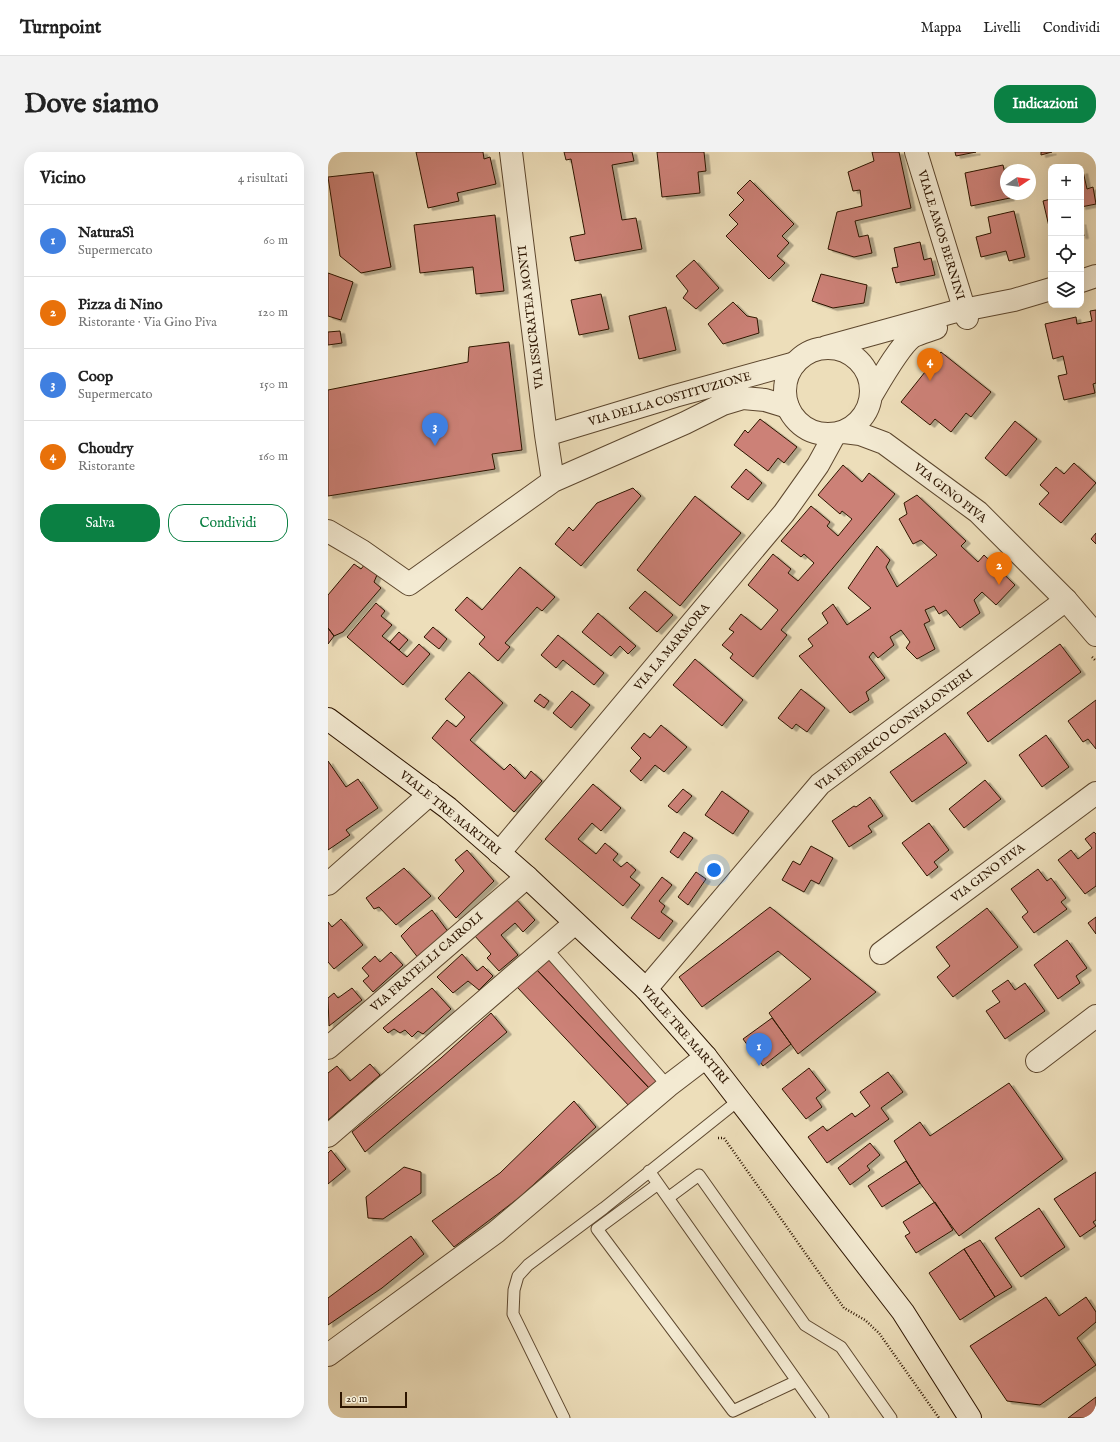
<!DOCTYPE html>
<html lang="it">
<head>
<meta charset="utf-8">
<style>
  :root { --surface:#fff; --page:#f2f2f2; --text:#222; --muted:#767676; --line:#e0e0e0; --accent:#0b8043 }
  body { margin:0; font-family:"IM FELL English",serif; background:var(--page); color:var(--text) }
  .controls { position:absolute; right:12px; top:12px; display:grid; overflow:hidden; border-radius:8px; box-shadow:0 4px 16px #0002 }
  .controls button { width:36px; height:36px; display:grid; place-items:center; padding:0; border:0; border-bottom:1px solid var(--line); background:var(--surface); color:var(--text); font:20px sans-serif }
  .compass { position:absolute; left:672px; top:12px; width:36px; height:36px; border-radius:50%; background:var(--surface); box-shadow:0 4px 16px #0002; rotate:77deg }
  .scale { position:absolute; left:12px; bottom:10px; width:67px; box-sizing:border-box; padding-left:4px; border:2px solid #2d1500; border-top:0; font-size:11px; line-height:14px; white-space:nowrap; color:#2d1500; -webkit-text-stroke:3px #f3ead2; paint-order:stroke }
  .you { position:absolute; left:386px; top:718px; width:14px; height:14px; margin:-10px; border:3px solid #fff; border-radius:50%; background:#1a73e8; box-shadow:0 0 0 6px #1a73e833 }
  .badge { display:grid; place-items:center; width:26px; height:26px; border-radius:50%; background:var(--accent); color:#fff; font-size:13px; font-weight:700 }
  .pin { position:absolute; translate:-50% -33px; filter:drop-shadow(0 1px 2px #0008) }
  .pin::after { content:''; position:absolute; top:21px; width:14px; height:12px; background:inherit; clip-path:polygon(0 0,100% 0,50% 100%) }
  .list { margin:0; padding:0; list-style:none }
  h2 { display:flex; justify-content:space-between; align-items:center; height:52px; margin:0; padding:0 16px; font-size:17px }
  h2 small { font-size:13px; font-weight:400; color:var(--muted) }
  .list li { display:grid; grid-template-columns:26px 1fr auto; gap:12px; align-items:center; box-sizing:border-box; height:72px; padding:0 16px; border-top:1px solid var(--line) }
  .list b { display:block; font-size:15px; white-space:nowrap }
  .list p { margin:0; font-size:13px; white-space:nowrap; color:var(--muted) }
  .list em { font-size:13px; font-style:normal; color:var(--muted) }
  .actions { display:flex; gap:8px; padding:12px 16px }
  .actions a { flex:1; padding:9px 0; border:1px solid var(--accent); border-radius:16px; text-align:center; font-size:14px; color:var(--accent) }
  .actions .main { background:var(--accent); color:#fff }
  .icon { flex:none; width:22px; height:22px; fill:none; stroke:currentColor; stroke-width:2; stroke-linecap:round; stroke-linejoin:round }
  .map { position:relative; flex:none; width:768px; height:1266px; overflow:hidden; border-radius:16px }
  header { display:flex; align-items:center; gap:24px; box-sizing:border-box; height:56px; padding:0 20px; background:var(--surface); border-bottom:1px solid var(--line) }
  header strong { font-size:19px }
  nav { display:flex; gap:22px; margin-inline-start:auto; font-size:14px }
  .intro { display:flex; align-items:center; justify-content:space-between; box-sizing:border-box; height:96px; padding:0 24px }
  h1 { margin:0; font-size:28px }
  .button { padding:10px 18px; border-radius:16px; background:var(--accent); color:#fff; font-size:14px; font-weight:700 }
  main { display:flex; gap:24px; padding:0 24px }
  aside { flex:1; background:var(--surface); border-radius:16px; box-shadow:0 4px 16px #0002 }
  .map>svg:first-child { display:block }
  .building { fill:#cc8177; stroke:#2d1500; filter:url(#shadow) }
  .lines { fill:none; stroke-linecap:round; stroke-linejoin:round }
  .service-casing { stroke:#5d472e; stroke-width:13 }
  .minor-casing { stroke:#5d472e; stroke-width:24 }
  .tertiary-casing { stroke:#5d472e; stroke-width:24 }
  .secondary-casing { stroke:#2d1500; stroke-width:24 }
  .path { stroke:#2d1500; stroke-width:2.5; stroke-dasharray:1 2; stroke-linecap:butt }
  .service { stroke:#f3ead2; stroke-width:11 }
  .minor { stroke:#f3ead2; stroke-width:22 }
  .tertiary { stroke:#f3ead2; stroke-width:22 }
  .secondary { stroke:#f3ead2; stroke-width:22 }
  .labels { text-anchor:middle; dominant-baseline:central; stroke-width:3; stroke-linejoin:round; paint-order:stroke }
  .street-label { font-size:12px; fill:#2d1500; stroke:#f3ead2 }
</style>
</head>
<body>
<header>
<strong>Turnpoint</strong>
<nav><a>Mappa</a><a>Livelli</a><a>Condividi</a></nav>
</header>
<div class="intro"><h1>Dove siamo</h1><a class="button">Indicazioni</a></div>
<main>
<aside>
<h2>Vicino<small>4 risultati</small></h2>
<ul class="list">
<li><span class="badge" style="background:#3f7fe0">1</span><div><b>NaturaSì</b><p>Supermercato</p></div><em>60 m</em></li>
<li><span class="badge" style="background:#e8710a">2</span><div><b>Pizza di Nino</b><p>Ristorante · Via Gino Piva</p></div><em>120 m</em></li>
<li><span class="badge" style="background:#3f7fe0">3</span><div><b>Coop</b><p>Supermercato</p></div><em>150 m</em></li>
<li><span class="badge" style="background:#e8710a">4</span><div><b>Choudry</b><p>Ristorante</p></div><em>160 m</em></li>
</ul>
<div class="actions"><a class="main">Salva</a><a>Condividi</a></div>
</aside>
<div class="map">
<svg width="768" height="1266" viewBox="0 0 768 1266">
  <defs>
    <filter id="shadow"><feDropShadow dx="4.5" dy="2.5" stdDeviation="0" flood-color="#0004"/></filter>
  </defs>
  <rect width="100%" height="100%" fill="#eddeba"/>
  <filter id="stains"><feTurbulence type="fractalNoise" baseFrequency=".005" numOctaves="4"/><feColorMatrix values="0 0 0 0 .2 0 0 0 0 .09 0 0 0 0 .02 0 0 0 .5 -.17"/></filter>
  <radialGradient id="worn" r=".72"><stop offset=".6" stop-color="#630" stop-opacity="0"/><stop offset="1" stop-color="#630" stop-opacity=".3"/></radialGradient>
  <path class="building" d="M88,0H155L156,7L162,5L168,32L129,41L131,49L100,56Z
    M236,0H304L306,9L284,13L294,68L308,66L314,97L247,109L242,85L257,82L243,7L238,8Z
    M329,0H376L378,19L370,20L372,41L334,45Z
    M544,0H571L583,56L527,69L531,85L540,83L544,101L526,105L500,97L509,60L534,54L532,38L525,39L520,20L546,9Z
    M627,0H648L628,4Z
    M713,0H724L713,3Z
    M675,13L678,26V42H681L682,46L643,54L637,21Z
    M755,19L759,37L765,35L768,52L753,55V20Z
    M45,20L63,115L33,121L12,104L0,25Z
    M422,28L466,72L454,84L461,91L449,104L457,111L441,127L398,84L410,72L401,63L416,48L409,41Z
    M723,47V83L715,49Z
    M686,59L697,105L681,109L678,99L653,105L648,85L663,81L660,65Z
    M167,63L176,139L148,142L145,115L92,121L86,73Z
    M753,70L756,84H753Z
    M592,90L596,108L603,106L607,123L568,131L564,116L570,115L566,96Z
    M366,108L391,136L368,157L355,146L360,139L348,124Z
    M0,121L25,130L13,168L0,164Z
    M493,122L539,133L536,151L505,156L484,149Z
    M273,142L281,177L251,183L243,148Z
    M405,150L419,164L429,166L431,181L395,192L380,172Z
    M338,155L348,198L311,207L301,164Z
    M768,158V231L765,232L767,241L736,248L730,224L739,222L735,204L725,207L717,172L748,165L749,172L764,169L762,159Z
    M12,179L14,191L0,193V180Z
    M181,190L194,298L164,302L167,317L0,344V238L140,210L141,195Z
    M613,200L663,240L643,265L638,261L623,280L607,267L602,273L573,250Z
    M432,267L469,295L456,311L450,306L440,319L406,293L417,278L420,281Z
    M687,269L709,287L678,324L657,306Z
    M746,311L768,331L733,371L711,352L721,341L712,333L728,315L736,322Z
    M515,313L534,330L541,321L567,342L453,478L459,483L425,525L402,506L405,502L394,493L406,480L401,477L413,462L433,478L450,458L420,433L445,402L463,417L460,421L470,429L486,411L476,402L473,405L453,389L483,354L502,370L499,374L510,384L524,367L514,359L512,362L490,343Z
    M418,317L434,331L420,348L403,335Z
    M305,336L313,344L253,414L227,392L241,375L245,379L269,351Z
    M589,343L638,389L633,394L650,410L656,403L687,433L668,453L654,440L646,448L652,461L632,476L618,458L611,462L606,454L597,458L602,469L596,472L607,497L589,507L578,496L582,490L573,478L562,485L566,493L550,506L545,500L541,505L557,526L538,540L541,548L522,561L471,504L485,494L480,487L500,471L494,461L505,452L519,473L543,456L520,436L549,394L562,408L558,415L569,435L609,403L593,388L585,392L571,367L579,362L576,351Z
    M367,344L413,381L352,454L309,418Z
    M768,381V392L763,387Z
    M26,412L33,417L37,412L49,423L46,430L53,436L15,480L6,484L0,476V443Z
    M192,415L227,445L214,459L209,455L177,491L182,495L170,509L151,492L157,485L127,458L139,445L154,458Z
    M317,439L345,463L329,480L301,456Z
    M48,451L57,459L53,464L64,473L54,484L79,505L91,492L102,502L75,533L19,485Z
    M270,461L308,494L300,502L292,494L283,504L254,480Z
    M105,475L119,487L111,497L96,485Z
    M0,476L6,484L0,492Z
    M71,480L80,488L71,498L62,490Z
    M230,483L276,521L266,533L235,508L228,516L213,503Z
    M732,492L753,520L660,590L639,561Z
    M367,507L415,548L394,574L345,533Z
    M141,520L175,551L142,588L176,618L182,612L197,627L203,619L214,629L186,660L104,586L119,568L128,575L137,565L117,547Z
    M473,537L497,556L479,580L468,572L464,577L450,566Z
    M244,539L262,553L243,576L225,561Z
    M212,542L221,549L216,556L206,549Z
    M768,548V597L760,587L755,590L740,569Z
    M333,573L359,595L336,620L327,613L313,629L302,619L313,606L303,596L316,581L322,586Z
    M617,581L639,611L584,650L562,620Z
    M718,583L741,615L714,635L691,603Z
    M0,609L18,635L30,627L50,656L18,678L22,683L0,698Z
    M657,628L673,647L636,676L621,657Z
    M265,632L293,656L273,679L264,671L250,687L268,702L277,691L290,702L285,708L293,715L299,710L308,718L302,725L312,733L295,754L217,687Z
    M355,637L364,644L349,661L340,654Z
    M394,639L421,659L405,682L377,663Z
    M542,645L555,664L540,674L544,680L521,695L504,669L526,654L528,655Z
    M601,671L621,698L606,710L610,715L599,724L574,691Z
    M356,680L365,686L350,706L342,700Z
    M766,680L768,682V734L757,742L730,708L743,698L750,707L764,696L757,687Z
    M483,694L505,706L491,732L483,728L476,740L454,728L465,709L472,713Z
    M139,698L166,729L128,766L110,746L136,719L127,708Z
    M76,716L103,744L68,773L51,755L46,757L38,746Z
    M710,717L719,729L723,726L738,746L733,750L739,757L706,781L694,765L700,760L683,737Z
    M368,720L378,727L360,753L350,745Z
    M334,725L344,733L331,749L337,754L333,760L345,769L331,787L303,766Z
    M187,746L207,768L195,780L187,771L173,783L190,803L171,819L159,806L163,802L146,783Z
    M442,755L548,840L470,902L441,861L483,827L450,799L374,855L351,825Z
    M659,756L690,795L625,845L609,825L622,814L608,795Z
    M104,758L121,781L91,807L73,784L83,774Z
    M768,765V782L760,771Z
    M13,767L35,793L6,817L0,810V770L4,775Z
    M739,788L759,816L748,824L752,831L730,847L706,813Z
    M63,800L75,813L45,840L35,829L41,824L34,816L47,804L52,810Z
    M134,802L149,819L155,814L165,824L151,838L140,829L125,841L109,825Z
    M220,807L331,928L323,938L208,817Z
    M208,817L323,938L303,956L189,835Z
    M680,828L687,838L697,831L717,859L677,887L658,859L672,850L664,839Z
    M24,836L34,848L1,874L0,846L6,841L10,846Z
    M104,836L123,857L95,882L90,879L84,885L77,878L72,881L66,877L60,881L55,876Z
    M163,861L179,880L37,1000L24,980L113,906Z
    M444,866L463,892L435,914L415,887Z
    M42,912L52,923L0,968V921L9,914L22,929Z
    M481,916L498,938L488,946L494,955L478,967L454,937Z
    M560,920L575,940L553,956L561,967L499,1011L480,985L495,974L499,979L524,961L527,965L542,954L532,940Z
    M681,931L735,1007L631,1084L592,1031L566,989L592,970L602,984Z
    M246,949L268,975L192,1045L126,1095L104,1069L172,1021Z
    M542,991L552,1003L539,1014L542,1018L522,1033L510,1016Z
    M3,998L18,1017L0,1032V1001Z
    M578,1009L592,1031L554,1055L540,1034Z
    M76,1015L93,1020V1041L55,1067L40,1066L38,1045Z
    M768,1020V1068L765,1070L768,1074L752,1085L726,1047Z
    M607,1050L625,1078L588,1101L577,1084L582,1081L575,1070Z
    M711,1056L737,1095L693,1125L667,1086Z
    M83,1084L96,1102L54,1136L0,1173V1146Z
    M652,1088L684,1135L667,1145L636,1097Z
    M636,1097L667,1145L632,1168L601,1121Z
    M718,1145L731,1164L758,1145L768,1160V1170L749,1186L768,1213L712,1253L679,1249L642,1194Z
    M768,1245V1266H740Z"/>
  <g class="lines">
    <g class="service-casing">
      <path id="service" d="M218,796L340,934
        M321,1019L495,1266
        M330,1032L269,1077L405,1259L469,1229
        M340,1046L371,1023L477,1173L513,1195L563,1266
        M236,1266L185,1162L186,1138L190,1124L200,1113L276,1056L411,948"/>
    </g>
    <g class="minor-casing">
      <path id="minor" d="M183,0L218,283L225,329
        M588,0L639,166
        M218,283L347,244L467,211
        M0,379L34,399L81,432L225,329L357,271L395,252L415,246L437,248L460,255
        M171,701L456,361L490,313L507,282
        M0,732L102,642
        M553,801L768,641
        M318,837L492,632L738,448
        M0,896L199,725
        M709,909L768,864
        M0,984L247,771
        M0,1203L168,1080L340,934L378,905"/>
    </g>
    <g class="tertiary-casing">
      <path id="tertiary" d="M753,129L768,124
        M498,195L625,160L686,148L723,137
        M457 239a43 43 0 1 1 86 0a43 43 0 1 1-86 0Z
        M543,244C552,229 571,195 584,185C591,181 600,179 608,176
        M516,280L532,282L556,291L650,360L738,448L768,483"/>
    </g>
    <g class="secondary-casing">
      <path id="secondary" d="M0,567L120,656L199,725L318,837L378,905L575,1160L642,1266"/>
    </g>
    <path class="path" d="M467,276L483,282
      M764,505L768,509
      M390,986H396L516,1156L537,1168L551,1181L611,1266"/>
    <use href="#service" class="service"/>
    <use href="#minor" class="minor"/>
    <use href="#tertiary" class="tertiary"/>
    <use href="#secondary" class="secondary"/>
  </g>
  <g class="labels">
    <g class="street-label">
      <text transform="translate(613 83) rotate(73)">VIALE AMOS BERNINI</text>
      <text transform="translate(203 165) rotate(-97)">VIA ISSICRATEA MONTI</text>
      <text transform="translate(342 247) rotate(-16)">VIA DELLA COSTITUZIONE</text>
      <text transform="translate(622 341) rotate(38)">VIA GINO PIVA</text>
      <text transform="translate(344 495) rotate(-50)">VIA LA MARMORA</text>
      <text transform="translate(566 578) rotate(-37)">VIA FEDERICO CONFALONIERI</text>
      <text transform="translate(122 661) rotate(39)">VIALE TRE MARTIRI</text>
      <text transform="translate(660 721) rotate(-37)">VIA GINO PIVA</text>
      <text transform="translate(99 810) rotate(-41)">VIA FRATELLI CAIROLI</text>
      <text transform="translate(357 883) rotate(49)">VIALE TRE MARTIRI</text>
    </g>
  </g>
  <rect width="100%" height="100%" filter="url(#stains)"/>
  <rect width="100%" height="100%" fill="url(#worn)"/>
</svg>
<div class="controls">
<button>+</button>
<button>−</button>
<button><svg class="icon" aria-label="locate" viewBox="0 0 24 24"><circle cx="12" cy="12" r="6"/><path d="M12 2v4M12 18v4M2 12h4M18 12h4"/></svg></button>
<button><svg class="icon" aria-label="layers" viewBox="0 0 24 24"><path d="M12 4l9 5-9 5-9-5zM3 14l9 5 9-5"/></svg></button>
</div>
<svg class="compass" viewBox="-18 -18 36 36"><path d="M0-13l5 13h-10z" fill="#e53935"/><path d="M0 13l5-13h-10z" fill="#767676"/></svg>
<div class="scale">20 m</div>
<div class="you"></div>
<div class="pin badge" style="left:431px;top:914px;background:#3f7fe0">1</div>
<div class="pin badge" style="left:671px;top:433px;background:#e8710a">2</div>
<div class="pin badge" style="left:107px;top:294px;background:#3f7fe0">3</div>
<div class="pin badge" style="left:602px;top:229px;background:#e8710a">4</div>
</div>
</main>
</body>
</html>
